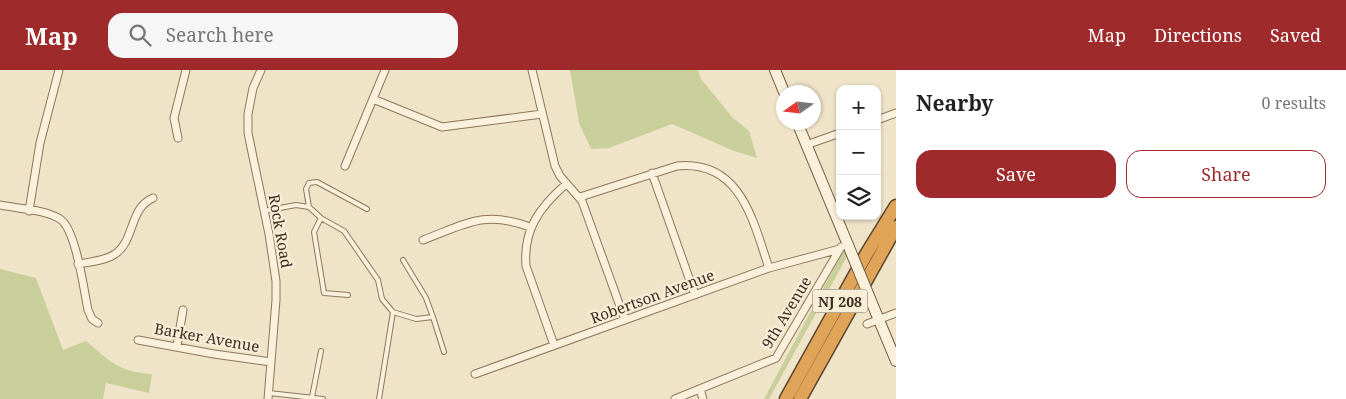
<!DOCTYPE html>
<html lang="en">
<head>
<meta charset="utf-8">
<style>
  :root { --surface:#fff; --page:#f6f6f6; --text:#222; --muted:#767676; --line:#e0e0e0; --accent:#9e2a2b }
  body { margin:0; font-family:"Noto Serif",serif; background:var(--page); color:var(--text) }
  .controls { position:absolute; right:15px; top:15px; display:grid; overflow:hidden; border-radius:10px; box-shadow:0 1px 4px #0004 }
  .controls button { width:45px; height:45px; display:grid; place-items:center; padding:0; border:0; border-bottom:1px solid var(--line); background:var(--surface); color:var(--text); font:25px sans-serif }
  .compass { position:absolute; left:776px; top:15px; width:45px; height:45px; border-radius:50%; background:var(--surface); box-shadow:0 1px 4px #0004; rotate:256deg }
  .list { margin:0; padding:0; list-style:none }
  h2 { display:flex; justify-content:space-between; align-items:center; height:65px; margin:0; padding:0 20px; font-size:21px }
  h2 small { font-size:16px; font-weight:400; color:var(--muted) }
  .actions { display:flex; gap:10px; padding:15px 20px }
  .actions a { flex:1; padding:11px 0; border:1px solid var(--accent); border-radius:15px; text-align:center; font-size:18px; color:var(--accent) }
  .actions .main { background:var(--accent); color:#fff }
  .icon { flex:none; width:28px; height:28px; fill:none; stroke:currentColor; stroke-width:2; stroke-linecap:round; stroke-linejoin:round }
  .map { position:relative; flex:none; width:896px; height:329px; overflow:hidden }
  header { display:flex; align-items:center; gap:30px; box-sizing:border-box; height:70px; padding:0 25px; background:var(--accent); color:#fff }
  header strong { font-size:24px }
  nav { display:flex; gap:28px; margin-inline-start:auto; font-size:18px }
  .search { width:350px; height:45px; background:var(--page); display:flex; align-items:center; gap:12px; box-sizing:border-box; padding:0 18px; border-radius:15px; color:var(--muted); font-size:19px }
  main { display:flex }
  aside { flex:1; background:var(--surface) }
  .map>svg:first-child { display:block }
  .green { fill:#c9cf9b }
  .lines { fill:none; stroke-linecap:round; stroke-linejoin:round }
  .lane-casing { stroke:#8d765c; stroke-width:6 }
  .street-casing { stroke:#8d765c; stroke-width:9 }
  .secondary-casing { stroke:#6f573f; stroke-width:12 }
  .highway-casing { stroke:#5b4430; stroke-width:15 }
  .lane { stroke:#faf1dc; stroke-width:4 }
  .street { stroke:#faf1dc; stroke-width:7 }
  .secondary { stroke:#faf1dc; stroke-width:10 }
  .highway { stroke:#e0a458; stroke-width:12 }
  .secondary-bridge-casing { stroke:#6f573f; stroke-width:12; stroke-linecap:butt }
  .secondary-bridge { stroke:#faf1dc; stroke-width:10 }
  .labels { text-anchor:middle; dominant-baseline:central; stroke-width:4.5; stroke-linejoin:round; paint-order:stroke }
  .shield { fill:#f7eed8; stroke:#756857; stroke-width:1 }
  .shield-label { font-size:14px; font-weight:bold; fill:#3d2e20 }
  .street-label { font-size:15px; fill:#3d2e20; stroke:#f7eed8 }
</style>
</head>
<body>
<header>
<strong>Map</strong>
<div class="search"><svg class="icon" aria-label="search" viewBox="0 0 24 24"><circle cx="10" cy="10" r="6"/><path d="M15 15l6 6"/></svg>Search here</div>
<nav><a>Map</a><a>Directions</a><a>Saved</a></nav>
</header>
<main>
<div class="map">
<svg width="896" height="329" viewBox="0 0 896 329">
  <rect width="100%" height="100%" fill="#f0e4c8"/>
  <path class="green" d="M570,0H698L701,9L732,47L749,61L757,88L734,81L672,54L609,78L591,79L579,53Z
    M847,174L850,181L769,329H764Z
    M0,199L36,208L63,280L86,271C111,292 119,302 152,304L149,323L106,313L103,329H0Z"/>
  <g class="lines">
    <g class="lane-casing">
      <path id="lane" d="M309,137L306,119L309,113L317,112L367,139
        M264,141L296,135L309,137L321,148L344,161L378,210L382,229L393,242L379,329
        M321,148L314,162L324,223L348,225
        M403,190L426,228L433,247
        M393,242L416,249L433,247L444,282
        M269,323L323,329
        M312,327L321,281"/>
    </g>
    <g class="street-casing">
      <path id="street" d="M261,0L253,18L248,44V63L269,164L276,211V230L268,329
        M532,0L555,96L560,106L582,131L625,250
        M373,29L442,57L542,44
        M877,50L896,43
        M178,68L174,48L186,0
        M806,75L840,63
        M345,96L385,0
        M652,103L695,225
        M580,127L677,96C741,90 753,151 769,198
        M0,135C18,139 44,139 60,149C76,159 84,221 88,240L92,249L98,253
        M29,141L40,73L59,0
        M423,170C466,154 484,140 530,157
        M78,194C89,192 105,191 115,184C135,171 129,138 153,128
        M867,254L896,243
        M138,270L214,284L271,292
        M554,275L526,196C523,159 540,137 566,114
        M177,276L183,240
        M475,304L769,198L840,179
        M700,319L703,329
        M675,329L776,288L841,177"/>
    </g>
    <g class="secondary-casing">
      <path id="secondary" d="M775,0L784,22
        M797,52L853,187
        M869,226L896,291"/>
    </g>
    <g class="highway-casing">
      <path id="highway" d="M786,329L867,183L896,136
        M800,329L896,157"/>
    </g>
    <use href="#lane" class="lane"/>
    <use href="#street" class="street"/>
    <use href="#secondary" class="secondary"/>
    <use href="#highway" class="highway"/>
    <g class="secondary-bridge-casing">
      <path id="secondary-bridge" d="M853,187L869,226"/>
    </g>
    <use href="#secondary-bridge" class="secondary-bridge"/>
  </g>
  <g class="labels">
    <rect class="shield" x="812.5" y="219.5" width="55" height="23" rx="4"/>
    <g class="shield-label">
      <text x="840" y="231">NJ 208</text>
    </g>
    <g class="street-label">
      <text transform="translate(281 161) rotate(80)">Rock Road</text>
      <text transform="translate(652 226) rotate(-20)">Robertson Avenue</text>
      <text transform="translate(786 242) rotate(-59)">9th Avenue</text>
      <text transform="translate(207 267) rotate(10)">Barker Avenue</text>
    </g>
  </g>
</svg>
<div class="controls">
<button>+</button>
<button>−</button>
<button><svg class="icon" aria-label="layers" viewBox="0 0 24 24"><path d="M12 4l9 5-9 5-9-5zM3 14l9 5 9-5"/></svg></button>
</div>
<svg class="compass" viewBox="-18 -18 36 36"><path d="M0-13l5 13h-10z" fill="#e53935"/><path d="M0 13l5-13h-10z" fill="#767676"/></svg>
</div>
<aside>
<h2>Nearby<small>0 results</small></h2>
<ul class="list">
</ul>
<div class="actions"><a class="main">Save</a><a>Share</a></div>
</aside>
</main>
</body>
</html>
